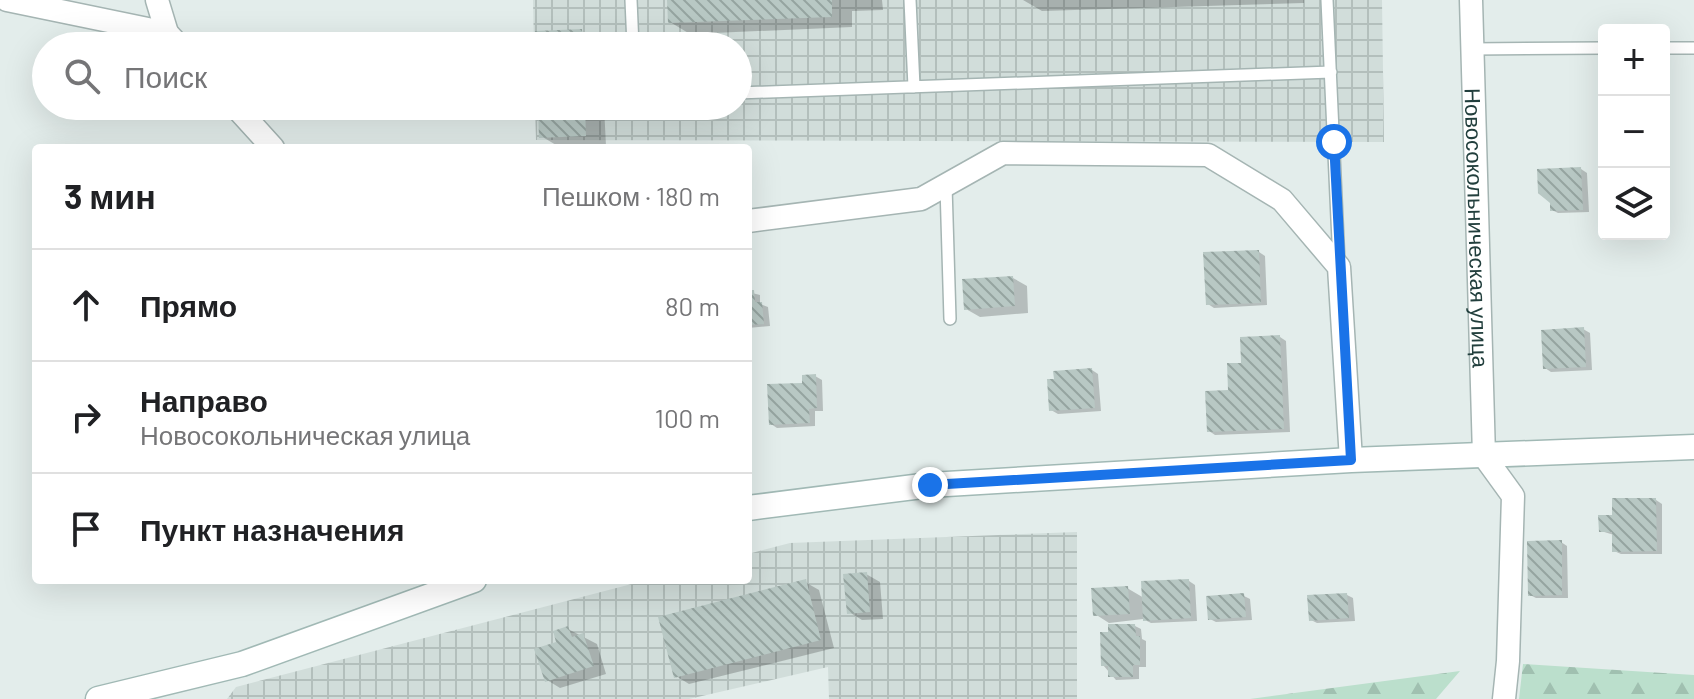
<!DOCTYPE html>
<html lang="ru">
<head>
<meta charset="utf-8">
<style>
  :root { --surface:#fff; --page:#f2f2f2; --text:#202124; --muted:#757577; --line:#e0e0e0 }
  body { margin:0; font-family:Barlow,sans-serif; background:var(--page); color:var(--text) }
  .controls { position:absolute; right:24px; top:24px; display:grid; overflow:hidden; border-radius:8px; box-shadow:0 8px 32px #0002 }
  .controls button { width:72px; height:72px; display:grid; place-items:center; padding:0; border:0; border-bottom:2px solid var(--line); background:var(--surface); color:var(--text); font:40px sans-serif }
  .stop { position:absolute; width:24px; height:24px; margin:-18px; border:6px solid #1a73e8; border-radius:50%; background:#fff }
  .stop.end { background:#1a73e8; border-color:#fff; box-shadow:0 2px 8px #0008 }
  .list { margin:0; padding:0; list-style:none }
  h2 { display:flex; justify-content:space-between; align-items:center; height:104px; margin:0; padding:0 32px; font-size:34px }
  h2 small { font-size:26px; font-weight:400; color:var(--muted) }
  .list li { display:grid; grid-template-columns:52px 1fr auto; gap:24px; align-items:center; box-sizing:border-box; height:112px; padding:0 32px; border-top:2px solid var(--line) }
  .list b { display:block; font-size:30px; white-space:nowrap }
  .list p { margin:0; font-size:26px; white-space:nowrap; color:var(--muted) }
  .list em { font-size:26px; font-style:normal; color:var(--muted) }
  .icon { flex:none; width:44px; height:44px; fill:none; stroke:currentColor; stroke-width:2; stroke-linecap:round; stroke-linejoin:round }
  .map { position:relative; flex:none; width:1694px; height:699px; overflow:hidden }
  .search { position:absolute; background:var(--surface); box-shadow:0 8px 32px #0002; left:32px; top:32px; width:720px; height:88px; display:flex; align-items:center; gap:20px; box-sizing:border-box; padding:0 28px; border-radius:44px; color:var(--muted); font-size:30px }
  .panel { position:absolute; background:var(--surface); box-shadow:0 8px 32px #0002; left:32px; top:144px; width:720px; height:440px; border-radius:8px }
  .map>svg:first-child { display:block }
  .industrial { fill:url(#industrial-grid) }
  .forest { fill:url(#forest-firs) }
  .shadow { fill:#0003 }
  .building { fill:url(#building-back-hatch) }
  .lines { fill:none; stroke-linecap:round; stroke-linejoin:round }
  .lane-casing { stroke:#a5b5b3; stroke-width:14 }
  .street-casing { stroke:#a5b5b3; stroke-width:25 }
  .secondary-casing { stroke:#a1b9b5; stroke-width:27 }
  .lane { stroke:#fff; stroke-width:11 }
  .street { stroke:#fff; stroke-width:22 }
  .secondary { stroke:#fff; stroke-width:24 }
  .route { stroke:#1a73e8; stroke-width:10 }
  .labels { text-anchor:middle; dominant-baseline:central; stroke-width:8; stroke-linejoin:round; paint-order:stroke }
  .street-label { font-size:22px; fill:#223f3d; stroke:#f4f9f8 }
</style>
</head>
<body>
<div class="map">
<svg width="1694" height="699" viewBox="0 0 1694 699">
  <defs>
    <pattern id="industrial-grid" width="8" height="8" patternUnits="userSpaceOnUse" patternTransform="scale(2)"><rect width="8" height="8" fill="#d1ddda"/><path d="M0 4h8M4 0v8" fill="none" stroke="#b3bfbc"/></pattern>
    <pattern id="forest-firs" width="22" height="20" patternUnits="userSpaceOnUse" patternTransform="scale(2)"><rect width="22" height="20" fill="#bbdfcc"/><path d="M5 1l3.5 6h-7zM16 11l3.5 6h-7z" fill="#a0c0b0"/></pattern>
    <pattern id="building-back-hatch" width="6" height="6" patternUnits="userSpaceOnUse" patternTransform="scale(2)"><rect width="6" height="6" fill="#b8c8c4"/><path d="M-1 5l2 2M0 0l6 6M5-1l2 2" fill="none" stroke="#95a4a0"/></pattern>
  </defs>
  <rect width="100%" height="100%" fill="#e3edeb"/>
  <path class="industrial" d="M533,0H1382L1384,142L536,140L535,106H738V46H534Z
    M1077,532V699H829L828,667L689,699H227L236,687L647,580H748V554L790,543Z"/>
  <path class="forest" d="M1523,664L1694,675V699H1519Z
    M1460,671L1436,699H1250Z"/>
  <path class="shadow" d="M669,0H882L883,10L852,11V27L690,34L670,22Z
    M1023,0H1304V3L1042,11Z
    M581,31L602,46H538Z
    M540,106H604L606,146L561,148L541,136Z
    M1581,169L1587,173L1589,212L1558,213L1552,210Z
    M1259,252L1265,256L1267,305L1214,308L1208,304Z
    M1013,278L1027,286L1028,313L980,317L966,309Z
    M748,292L760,295V304L768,307L770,326L748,328Z
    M1583,329L1590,333L1592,370L1551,372L1545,368Z
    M1280,337L1286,341L1290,432L1215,435L1209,431L1243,365Z
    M1092,370L1098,374L1101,411L1058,414L1051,410L1056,381Z
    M815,376L822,380L823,411H815V426L777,428L771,424Z
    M1656,500L1662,504V554H1621L1614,551V535L1601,531L1614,517Z
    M1561,542L1567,546L1568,598H1536L1530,595Z
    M866,574L880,582L883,619L862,620L849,612Z
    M1189,581L1195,585L1197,621L1151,623L1143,619L1109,623L1095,614L1127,588L1144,598Z
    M805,582L819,590L834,648L689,684L676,676Z
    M1347,595L1353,598L1355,621L1317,623L1311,620Z
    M1244,596L1250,599L1252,620L1216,622L1210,619Z
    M1135,626L1141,629L1142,639L1146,641V667H1139V679L1116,680L1103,665Z
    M568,629L597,644L606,674L560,688L547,680L559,643Z"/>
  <path class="building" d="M667,0H832V17L668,23Z
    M582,29L583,46H536L535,31Z
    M312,38L313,46H268V42Z
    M538,106H585L586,136L539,138Z
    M1581,167L1583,210L1550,211V203L1538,193L1537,169Z
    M1259,250L1261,303L1206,305L1203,252Z
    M1013,276L1015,306L964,310L962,279Z
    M748,290H754L755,302H762L764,324L748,325Z
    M1584,327L1586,367L1543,369L1541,330Z
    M1280,335L1284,429L1207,432L1205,391L1228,390L1227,363H1241L1240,337Z
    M1092,368L1095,408L1049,411L1047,379H1054L1053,371Z
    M816,374L817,408L809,409L810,423L769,425L767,384L802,383V375Z
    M1612,498H1656L1657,551L1612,552V532H1599L1598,515H1612Z
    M1562,540V595L1528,596L1527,541Z
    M867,572L870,612L847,614L843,574Z
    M806,579L821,640L674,678L658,617Z
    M1189,579L1191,618L1143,621L1141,581Z
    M1128,586L1130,614L1093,616L1091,588Z
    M1244,593L1246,617L1208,620L1206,596Z
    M1347,593L1349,618L1309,621L1307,595Z
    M1108,624H1135L1136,636H1140V665H1133V677H1108V666H1101L1100,632H1108Z
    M568,626L572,637L583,633L594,666L545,682L534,649L556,642L553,631Z"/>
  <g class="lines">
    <g class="lane-casing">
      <path id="lane" d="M631,0L633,46
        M910,0L914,87
        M1327,0L1339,263
        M1664,48H1694
        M1472,49L1604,48
        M738,93L1331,72
        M946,186L950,319"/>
    </g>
    <g class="street-casing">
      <g id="street">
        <path d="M7,0L167,33L179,46"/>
        <path d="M157,0L167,33"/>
        <path id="s1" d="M1471,0L1484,456L1513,496L1508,661L1504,699"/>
        <path d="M235,106L273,148"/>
        <path d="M748,221L921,199L1003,153L1208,155L1282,200L1339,267L1351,460"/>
      </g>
    </g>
    <g class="secondary-casing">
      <path id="secondary" d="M748,508L930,485L1351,460L1694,447
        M98,699L242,664L474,580"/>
    </g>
    <use href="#lane" class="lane"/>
    <use href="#street" class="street"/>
    <use href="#secondary" class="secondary"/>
  </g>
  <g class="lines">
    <path class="route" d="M930,485L1351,460L1334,142"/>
  </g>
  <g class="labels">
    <g class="street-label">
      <text stroke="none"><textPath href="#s1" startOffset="228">Новосокольническая улица</textPath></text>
    </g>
  </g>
</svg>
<div class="controls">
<button>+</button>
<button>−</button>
<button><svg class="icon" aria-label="layers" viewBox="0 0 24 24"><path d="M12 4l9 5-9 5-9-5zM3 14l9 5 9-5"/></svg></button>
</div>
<div class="stop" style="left:1334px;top:142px"></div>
<div class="stop end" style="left:930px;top:485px"></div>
<div class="search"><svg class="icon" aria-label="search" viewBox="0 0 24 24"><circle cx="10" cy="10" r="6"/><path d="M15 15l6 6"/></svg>Поиск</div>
<section class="panel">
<h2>3 мин<small>Пешком · 180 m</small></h2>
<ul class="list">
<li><svg class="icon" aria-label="ahead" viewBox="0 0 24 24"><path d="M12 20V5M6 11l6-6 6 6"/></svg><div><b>Прямо</b></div><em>80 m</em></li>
<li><svg class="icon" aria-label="right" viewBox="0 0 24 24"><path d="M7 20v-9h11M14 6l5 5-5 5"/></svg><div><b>Направо</b><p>Новосокольническая улица</p></div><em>100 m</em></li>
<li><svg class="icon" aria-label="arrive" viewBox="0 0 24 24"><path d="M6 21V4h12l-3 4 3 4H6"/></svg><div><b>Пункт назначения</b></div></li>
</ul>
</section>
</div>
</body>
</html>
